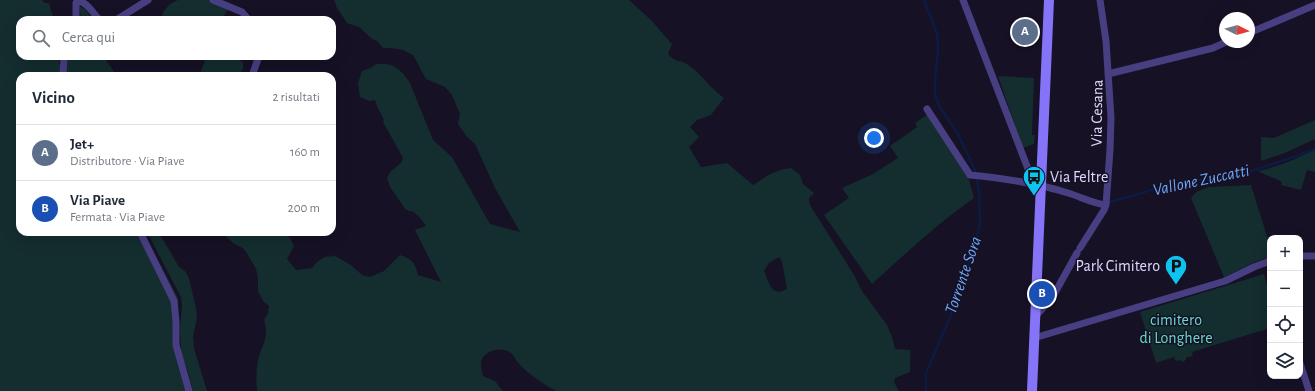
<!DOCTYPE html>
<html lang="it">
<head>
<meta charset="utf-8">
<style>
  :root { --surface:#fff; --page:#f2f2f3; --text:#1f2937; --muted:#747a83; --line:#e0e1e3; --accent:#db2777 }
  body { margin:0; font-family:"Alegreya Sans",sans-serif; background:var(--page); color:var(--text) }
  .controls { position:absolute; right:12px; bottom:12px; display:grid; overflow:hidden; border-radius:8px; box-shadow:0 4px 16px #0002 }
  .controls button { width:36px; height:36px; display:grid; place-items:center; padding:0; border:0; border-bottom:1px solid var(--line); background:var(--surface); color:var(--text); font:20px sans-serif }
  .compass { position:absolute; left:1219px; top:12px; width:36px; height:36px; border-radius:50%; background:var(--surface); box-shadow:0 4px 16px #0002; rotate:95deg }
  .you { position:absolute; left:874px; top:138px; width:14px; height:14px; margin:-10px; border:3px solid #fff; border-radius:50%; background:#1a73e8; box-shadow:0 0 0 6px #1a73e833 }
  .badge { display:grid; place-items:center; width:26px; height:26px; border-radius:50%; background:var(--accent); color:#fff; font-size:13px; font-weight:700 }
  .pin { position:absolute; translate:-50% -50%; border:2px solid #fff; box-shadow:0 1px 4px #0006 }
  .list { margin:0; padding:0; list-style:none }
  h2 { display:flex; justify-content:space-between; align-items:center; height:52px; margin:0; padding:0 16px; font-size:17px }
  h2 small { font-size:13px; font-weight:400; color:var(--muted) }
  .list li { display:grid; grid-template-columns:26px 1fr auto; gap:12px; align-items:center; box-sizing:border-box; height:56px; padding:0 16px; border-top:1px solid var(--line) }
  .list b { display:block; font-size:15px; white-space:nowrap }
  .list p { margin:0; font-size:13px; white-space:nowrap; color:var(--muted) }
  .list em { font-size:13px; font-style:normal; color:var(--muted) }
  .icon { flex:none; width:22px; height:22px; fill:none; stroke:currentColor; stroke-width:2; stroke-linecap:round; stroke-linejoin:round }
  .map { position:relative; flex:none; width:1315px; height:391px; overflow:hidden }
  .search { position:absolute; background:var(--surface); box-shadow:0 4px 16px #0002; left:16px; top:16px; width:320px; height:44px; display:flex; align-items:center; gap:10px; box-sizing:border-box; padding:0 14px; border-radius:12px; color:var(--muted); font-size:15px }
  .panel { position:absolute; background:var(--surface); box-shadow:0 4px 16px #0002; left:16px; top:72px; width:320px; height:164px; border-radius:12px }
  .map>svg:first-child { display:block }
  .green { fill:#142d2f; fill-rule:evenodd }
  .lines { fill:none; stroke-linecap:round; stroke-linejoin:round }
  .stream { stroke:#0d1b42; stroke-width:2.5 }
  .street { stroke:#483f82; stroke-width:7 }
  .secondary { stroke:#8574f7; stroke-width:10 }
  .labels { text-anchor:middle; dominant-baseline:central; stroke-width:3; stroke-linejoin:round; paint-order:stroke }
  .street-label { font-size:16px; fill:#e0d7fd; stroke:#161125 }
  .poi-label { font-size:16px; fill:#e0d7fd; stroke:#161125; text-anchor:start }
  .park-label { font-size:16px; fill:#67d9c8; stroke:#161125 }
  .water-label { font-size:17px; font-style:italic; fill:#6ca8f6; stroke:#161125 }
</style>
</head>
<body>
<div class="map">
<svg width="1315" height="391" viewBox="0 0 1315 391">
  <rect width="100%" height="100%" fill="#161125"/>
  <path class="green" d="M0,0H42L45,3H49L54,20H20V56H61L59,63L65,76H20V232H143L178,298C179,313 175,327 176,342C177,355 186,378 189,391H0Z
    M178,0H208L229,9L224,15L226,20H186L171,18H161C164,9 168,4 178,0Z
    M334,0H629L651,20L672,44L668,54C676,63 678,59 687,64C701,73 710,88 724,98L711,115L697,120L690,127L699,137L689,147L701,167L727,163L753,185C765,177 777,169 791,168L800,175L803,184L814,193L809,198L810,205L854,275L862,291L887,325L892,337L895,349L910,350C911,352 910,368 910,372L895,378L894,382L899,391H556C543,384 531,376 520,365C517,362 514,356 511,353C503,347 491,349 485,355C479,361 481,368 483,376L495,381L503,391H257C256,380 256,367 259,356C264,341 269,337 264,320L268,313L269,306L264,302L258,292V278L256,269L248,255L244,249L233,243L221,232H284L290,238L294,246L287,259L296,270L312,268L317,262L325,257L335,256L351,265L362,275L370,277L384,271L400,255C412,259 415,262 418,275L441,282L415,230L426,226L421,219L414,212L406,210L390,187L387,178L390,172L401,163L403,158L383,122L384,120L377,106L375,100L369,101L360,97L358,83L362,71L371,68L376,64C393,62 401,69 410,83L433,140L452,157L490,224L520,232L495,188L475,144L467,137L458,124L460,114L452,95L445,87L426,79L413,55L403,50L391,48H383L377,41L372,39L359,27L347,23L337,8ZM779,257L782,262L787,289C771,298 769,282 764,271L769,263Z
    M79,6L85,9L93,20H81V17Z
    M65,56H103L117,76H69L65,68Z
    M207,56H228V58L239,60L243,62V69L240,73L241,76H199Z
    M998,76L1034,78L1032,135H1035L1034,144L1023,148Z
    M928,114L968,176L974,198C937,224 905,254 872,284L824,215L849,198L842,188L873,174L898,158L890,146L917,127L915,123Z
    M1315,120V139L1285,153L1261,161V137L1274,138Z
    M1315,149V172L1307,170L1301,190L1281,185L1282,182C1274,177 1266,176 1258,171C1278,167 1297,159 1315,149Z
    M1251,185L1270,246V257L1255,262L1224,277L1191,198L1196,192L1209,187Z
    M147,232H157L164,241L179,267L185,271L189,278L196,308L197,318L193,336L194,348L207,391H193L187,369L181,353L180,327L182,307L181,297Z
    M1264,274L1270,295V328L1192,352L1193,356L1187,357L1184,362L1179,360L1176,361L1174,357L1156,363L1140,312Z"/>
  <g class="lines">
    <path class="stream" d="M924,0L937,34L938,48L935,80V94L939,106L958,134L975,170L979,192L980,222L975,249L949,320L926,373V391
      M1110,202L1180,182L1233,177L1294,157L1315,149"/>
    <path class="street" d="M213,0L242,12L249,20
      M963,0L1030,174L1041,186
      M76,20V3L77,1C87,1 93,14 100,20
      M116,20L148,0
      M1249,33L1315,5
      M1108,74L1213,48L1226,42
      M63,76L64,56
      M252,76L259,56
      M927,109L970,175C1002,178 1036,183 1068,193C1081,197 1092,203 1106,205
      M140,232L174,301L176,321V345L189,391
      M1080,248L1104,210L1106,205L1110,150L1111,118L1106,41L1100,0
      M1300,256H1315
      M1035,317L1052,298L1077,253
      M1034,338L1225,281L1254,267L1270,261
      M1300,363L1309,391"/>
    <path class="secondary" d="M1032,391L1049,0"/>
  </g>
  <defs>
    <g id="bus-pin" transform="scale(1.15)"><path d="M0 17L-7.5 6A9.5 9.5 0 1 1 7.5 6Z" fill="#0fc3f1" stroke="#161125"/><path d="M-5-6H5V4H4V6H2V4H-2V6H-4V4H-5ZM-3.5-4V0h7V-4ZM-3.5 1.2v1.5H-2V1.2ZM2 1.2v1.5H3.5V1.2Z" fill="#111"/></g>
    <g id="parking-pin" transform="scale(1.15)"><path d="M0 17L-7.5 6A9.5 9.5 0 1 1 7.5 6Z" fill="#0fc3f1" stroke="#161125"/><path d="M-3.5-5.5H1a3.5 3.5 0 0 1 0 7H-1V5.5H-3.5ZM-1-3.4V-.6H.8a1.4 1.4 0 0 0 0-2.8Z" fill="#111"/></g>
  </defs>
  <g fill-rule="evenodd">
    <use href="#bus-pin" x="1034" y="177"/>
    <use href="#parking-pin" x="1176" y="266"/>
  </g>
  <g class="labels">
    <g class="street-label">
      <text transform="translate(1097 113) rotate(-89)">Via Cesana</text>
    </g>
    <g class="poi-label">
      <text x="1050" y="177">Via Feltre</text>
      <text x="1160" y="266" text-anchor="end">Park Cimitero</text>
    </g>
    <g class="park-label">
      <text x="1176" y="320">cimitero<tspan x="1176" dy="18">di Longhere</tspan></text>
    </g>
    <g class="water-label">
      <text transform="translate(1201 180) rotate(-12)">Vallone Zuccatti</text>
      <text transform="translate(963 275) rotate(-71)">Torrente Sora</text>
    </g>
  </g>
</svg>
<div class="controls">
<button>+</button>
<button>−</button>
<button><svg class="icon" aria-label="locate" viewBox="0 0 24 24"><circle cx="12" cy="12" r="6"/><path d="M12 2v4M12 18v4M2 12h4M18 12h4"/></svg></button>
<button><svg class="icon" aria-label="layers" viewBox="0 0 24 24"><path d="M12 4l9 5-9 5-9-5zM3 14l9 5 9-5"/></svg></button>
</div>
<svg class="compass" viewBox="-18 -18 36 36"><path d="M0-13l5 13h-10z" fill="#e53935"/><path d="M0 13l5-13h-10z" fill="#747a83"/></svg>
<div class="you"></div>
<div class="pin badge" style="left:1025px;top:32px;background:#5c6f8a">A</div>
<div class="pin badge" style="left:1042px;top:294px;background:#1a4fb4">B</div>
<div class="search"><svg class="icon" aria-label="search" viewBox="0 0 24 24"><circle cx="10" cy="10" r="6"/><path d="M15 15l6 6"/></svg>Cerca qui</div>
<section class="panel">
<h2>Vicino<small>2 risultati</small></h2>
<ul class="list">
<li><span class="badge" style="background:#5c6f8a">A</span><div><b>Jet+</b><p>Distributore · Via Piave</p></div><em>160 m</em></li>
<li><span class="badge" style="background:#1a4fb4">B</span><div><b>Via Piave</b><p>Fermata · Via Piave</p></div><em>200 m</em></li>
</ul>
</section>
</div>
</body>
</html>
